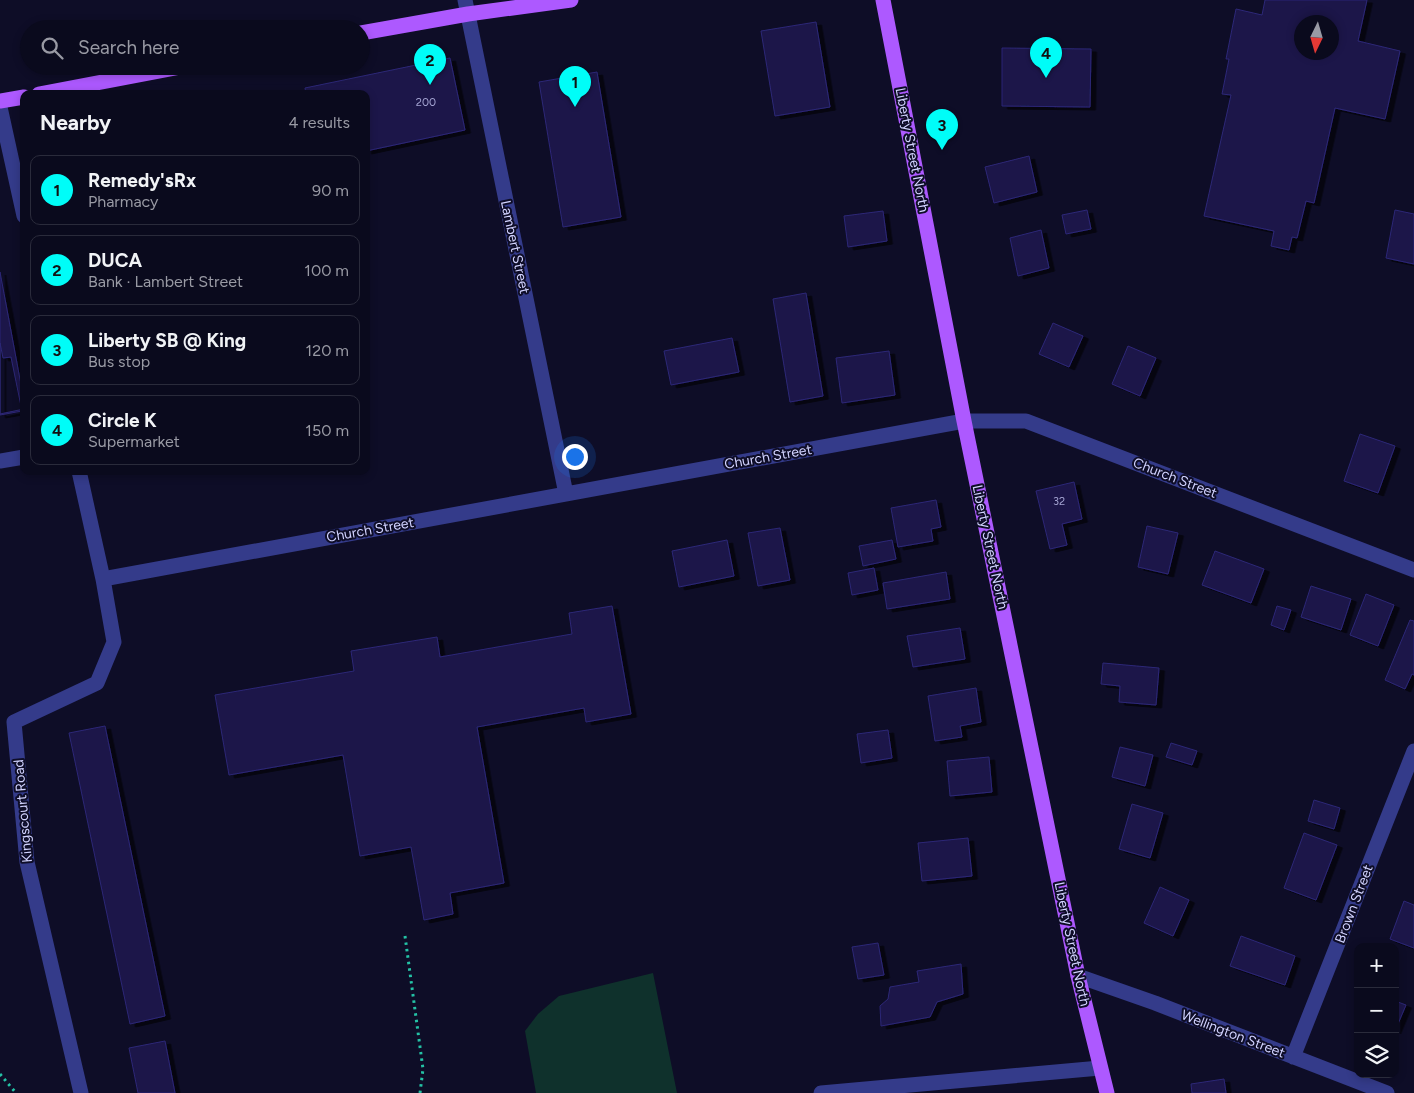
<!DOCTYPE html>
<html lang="en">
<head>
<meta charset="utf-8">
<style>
  :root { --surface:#0a0a1d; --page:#131326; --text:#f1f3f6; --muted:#999aa4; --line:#2a2b3b; --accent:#00fdf8 }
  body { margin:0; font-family:Figtree,sans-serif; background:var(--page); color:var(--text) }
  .controls { position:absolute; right:15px; bottom:15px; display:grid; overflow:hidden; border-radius:10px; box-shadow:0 2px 8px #0003 }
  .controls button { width:45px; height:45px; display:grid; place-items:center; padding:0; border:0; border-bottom:1px solid var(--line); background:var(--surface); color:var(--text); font:25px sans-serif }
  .compass { position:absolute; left:1294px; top:15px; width:45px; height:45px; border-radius:50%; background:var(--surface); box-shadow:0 2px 8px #0003; rotate:185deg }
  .you { position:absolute; left:574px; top:456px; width:18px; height:18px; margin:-12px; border:4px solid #fff; border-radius:50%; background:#1a73e8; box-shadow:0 0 0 8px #1a73e833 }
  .badge { display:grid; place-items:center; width:32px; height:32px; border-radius:50%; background:var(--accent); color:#111; font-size:16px; font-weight:700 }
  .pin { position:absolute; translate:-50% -41px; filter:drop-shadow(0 1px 2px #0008) }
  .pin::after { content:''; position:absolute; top:26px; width:18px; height:15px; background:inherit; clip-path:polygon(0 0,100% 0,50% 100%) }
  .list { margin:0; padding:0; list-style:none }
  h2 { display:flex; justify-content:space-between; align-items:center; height:65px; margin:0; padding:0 20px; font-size:21px }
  h2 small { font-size:16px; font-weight:400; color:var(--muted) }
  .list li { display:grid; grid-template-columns:32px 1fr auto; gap:15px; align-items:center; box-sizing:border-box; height:70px; margin:0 10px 10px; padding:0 10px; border:1px solid var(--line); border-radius:10px }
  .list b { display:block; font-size:19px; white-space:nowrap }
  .list p { margin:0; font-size:16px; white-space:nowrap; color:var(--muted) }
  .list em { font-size:16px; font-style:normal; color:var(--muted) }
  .icon { flex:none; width:28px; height:28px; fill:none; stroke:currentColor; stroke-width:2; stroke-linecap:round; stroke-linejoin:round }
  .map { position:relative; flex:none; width:1414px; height:1093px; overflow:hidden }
  .search { position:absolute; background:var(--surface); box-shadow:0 2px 8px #0003; left:20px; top:20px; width:350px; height:55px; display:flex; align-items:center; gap:12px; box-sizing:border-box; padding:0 18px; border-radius:28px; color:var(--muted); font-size:19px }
  .panel { position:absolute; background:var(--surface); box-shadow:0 2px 8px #0003; left:20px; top:90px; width:350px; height:385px; border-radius:10px }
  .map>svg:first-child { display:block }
  .green { fill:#0f312c }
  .building { fill:#1b1749; stroke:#2d2777; fill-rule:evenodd; filter:url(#shadow) }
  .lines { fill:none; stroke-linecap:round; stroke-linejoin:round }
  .path { stroke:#24c2a5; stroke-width:3; stroke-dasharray:2.5 4; stroke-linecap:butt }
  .minor { stroke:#343b8a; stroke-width:15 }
  .major { stroke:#ad59ff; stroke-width:15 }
  .labels { text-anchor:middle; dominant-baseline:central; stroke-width:4; stroke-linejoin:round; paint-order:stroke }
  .number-label { font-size:11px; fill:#a4a4d2 }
  .street-label { font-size:14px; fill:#d2d3ff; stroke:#0e0d27 }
</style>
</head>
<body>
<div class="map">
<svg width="1414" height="1093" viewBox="0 0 1414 1093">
  <defs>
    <filter id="shadow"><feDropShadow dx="5.5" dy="3" stdDeviation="0" flood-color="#0009"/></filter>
  </defs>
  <rect width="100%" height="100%" fill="#0e0d27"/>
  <path class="green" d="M653,973L677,1093H536L525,1031L538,1014L559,996Z"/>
  <path class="building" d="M1265,0H1367L1358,41L1400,51L1385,119L1335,108L1314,203L1306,201L1297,238L1292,237L1289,250L1271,246L1274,231L1204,216L1231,95L1222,94L1229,59H1226L1236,9L1262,15ZM1302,22H1332V52H1302Z
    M816,22L830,107L775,116L761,31Z
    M1002,48L1091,49L1090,107L1002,106Z
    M450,58L465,130L366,151V94H306L305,88Z
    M597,72L621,217L563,227L539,82Z
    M1029,156L1037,192L994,203L985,167Z
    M1087,210L1091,229L1066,234L1062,215Z
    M1395,210L1414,214V264L1386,258Z
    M883,211L887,241L848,247L844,216Z
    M1041,230L1049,268L1018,276L1010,238Z
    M0,272L24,401V409L0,414Z
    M806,293L823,396L790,402L773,299Z
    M1053,323L1083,336L1069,367L1039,354Z
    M732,338L739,372L671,385L664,351Z
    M0,343L3,358L11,357L22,411L0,415Z
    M1128,346L1156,358L1140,396L1112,384Z
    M889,351L895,395L842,403L836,358Z
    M1360,434L1395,446L1378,493L1344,481Z
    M1074,482L1082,519L1062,524L1067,545L1050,549L1036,491Z
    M936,500L941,527L931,529L933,541L898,547L891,508Z
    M1147,526L1178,533L1168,574L1138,567Z
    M780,528L790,580L758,586L748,533Z
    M727,540L734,576L679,587L672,551Z
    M892,540L896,559L863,566L859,546Z
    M1215,551L1264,569L1251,603L1202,585Z
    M874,568L878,590L852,595L848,573Z
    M946,572L950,599L887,609L883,583Z
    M1311,586L1351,599L1341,630L1301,617Z
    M1366,594L1394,605L1378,646L1350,635Z
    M612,606L631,714L586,722L584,708L477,727L504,883L450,893L453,914L424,920L411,847L360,856L343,755L229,775L215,695L354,671L351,651L437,637L440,657L572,634L569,613Z
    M1277,606L1291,610L1284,630L1271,625Z
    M1410,620L1414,621V675L1412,674L1405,689L1385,680Z
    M960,628L965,659L913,667L907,636Z
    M1103,663L1159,668L1156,705L1119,702L1120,686L1101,684Z
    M976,688L981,722L960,726L962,737L935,741L928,696Z
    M105,726L165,1016L130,1024L69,733Z
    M888,730L892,758L861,763L857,734Z
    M1171,743L1197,751L1192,765L1166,757Z
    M1120,747L1153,755L1145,786L1112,777Z
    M989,757L992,792L950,796L947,761Z
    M1314,800L1340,808L1334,829L1308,821Z
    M1132,804L1163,813L1150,858L1119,849Z
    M1304,833L1337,845L1316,900L1284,888Z
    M968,838L972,876L922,881L918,843Z
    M1160,887L1189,900L1173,936L1144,923Z
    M1404,901L1414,905V948L1390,939Z
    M1241,936L1295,956L1285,985L1230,966Z
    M878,943L884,975L858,979L852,947Z
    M961,964L963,994L937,1002L930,1017L881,1026L880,1006L888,999L890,987L919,982L917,971Z
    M1395,1001L1406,1005L1395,1031Z
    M165,1041L175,1093H138L129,1048Z
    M1224,1079L1226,1093H1192L1191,1084Z"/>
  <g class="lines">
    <path class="path" d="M405,936L423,1069L420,1093
      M0,1074L16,1093"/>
    <path class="minor" d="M465,0L566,494
      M0,107L24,216
      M0,461L24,457
      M79,471L103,579L114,642L97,683L14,722L27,862L81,1093
      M103,579L964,421H1026L1414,570
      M1078,976L1155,1003L1387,1093
      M1293,1057L1414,751
      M821,1093L1100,1068"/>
    <path class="major" d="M883,0L964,421L1078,976L1107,1093
      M361,33L468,14L571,0
      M39,94L186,66
      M0,101L24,97"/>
  </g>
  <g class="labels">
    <g class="number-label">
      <text x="426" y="102">200</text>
      <text x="1059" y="501">32</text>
    </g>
    <g class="street-label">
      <text transform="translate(912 150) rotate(79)">Liberty Street North</text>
      <text transform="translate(515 247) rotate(78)">Lambert Street</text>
      <text transform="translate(768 457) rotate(-10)">Church Street</text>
      <text transform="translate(1175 478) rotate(21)">Church Street</text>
      <text transform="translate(370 530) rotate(-10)">Church Street</text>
      <text transform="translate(990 547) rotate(78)">Liberty Street North</text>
      <text transform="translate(23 811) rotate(-95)">Kingscourt Road</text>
      <text transform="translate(1354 904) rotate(-69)">Brown Street</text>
      <text transform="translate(1072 944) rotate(78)">Liberty Street North</text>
      <text transform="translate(1233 1034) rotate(21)">Wellington Street</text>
    </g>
  </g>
</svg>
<div class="controls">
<button>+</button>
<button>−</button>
<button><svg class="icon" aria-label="layers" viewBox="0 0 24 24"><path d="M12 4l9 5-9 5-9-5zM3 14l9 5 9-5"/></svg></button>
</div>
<svg class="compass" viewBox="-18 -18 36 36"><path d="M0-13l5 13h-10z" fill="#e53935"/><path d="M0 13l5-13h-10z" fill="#999aa4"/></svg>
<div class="you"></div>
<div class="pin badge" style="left:575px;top:107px">1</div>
<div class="pin badge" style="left:430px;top:85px">2</div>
<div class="pin badge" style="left:942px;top:150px">3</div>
<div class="pin badge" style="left:1046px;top:78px">4</div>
<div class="search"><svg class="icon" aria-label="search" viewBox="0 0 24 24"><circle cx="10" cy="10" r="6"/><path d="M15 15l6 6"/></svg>Search here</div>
<section class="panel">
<h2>Nearby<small>4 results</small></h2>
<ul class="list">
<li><span class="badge">1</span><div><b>Remedy'sRx</b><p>Pharmacy</p></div><em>90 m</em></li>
<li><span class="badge">2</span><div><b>DUCA</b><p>Bank · Lambert Street</p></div><em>100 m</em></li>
<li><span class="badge">3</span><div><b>Liberty SB @ King</b><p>Bus stop</p></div><em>120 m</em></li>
<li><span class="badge">4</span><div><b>Circle K</b><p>Supermarket</p></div><em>150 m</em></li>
</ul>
</section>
</div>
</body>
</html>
